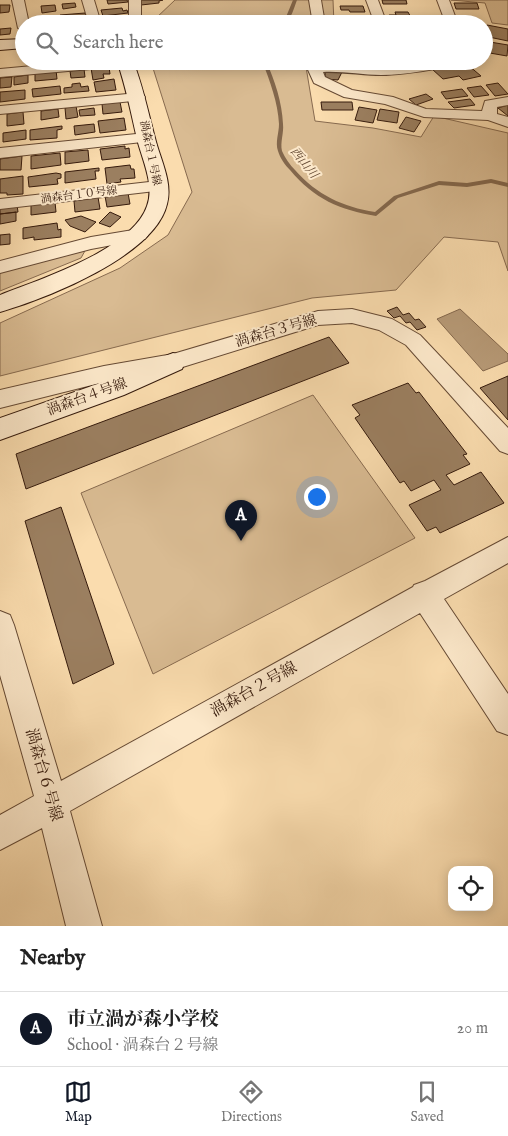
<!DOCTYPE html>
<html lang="en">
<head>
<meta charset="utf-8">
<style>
  :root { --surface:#fff; --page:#f6f6f6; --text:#222; --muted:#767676; --line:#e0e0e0; --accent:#111827 }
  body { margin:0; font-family:"IM FELL English","Noto Serif JP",serif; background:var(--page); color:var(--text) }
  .controls { position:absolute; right:15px; bottom:15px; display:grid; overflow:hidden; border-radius:10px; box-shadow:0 2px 12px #0003 }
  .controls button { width:45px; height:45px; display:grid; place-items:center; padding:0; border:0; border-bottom:1px solid var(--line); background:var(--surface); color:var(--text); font:25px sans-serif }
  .you { position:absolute; left:316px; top:496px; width:18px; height:18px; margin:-12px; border:4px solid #fff; border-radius:50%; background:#1a73e8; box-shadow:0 0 0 8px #1a73e833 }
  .badge { display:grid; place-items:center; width:32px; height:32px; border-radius:50%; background:var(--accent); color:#fff; font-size:16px; font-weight:700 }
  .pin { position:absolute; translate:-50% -41px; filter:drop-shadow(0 1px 2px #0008) }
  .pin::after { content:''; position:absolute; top:26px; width:18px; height:15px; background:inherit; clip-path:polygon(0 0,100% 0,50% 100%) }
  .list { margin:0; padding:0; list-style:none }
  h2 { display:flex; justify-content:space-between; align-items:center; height:65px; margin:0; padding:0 20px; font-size:21px }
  h2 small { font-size:16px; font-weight:400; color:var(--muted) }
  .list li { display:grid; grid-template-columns:32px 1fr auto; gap:15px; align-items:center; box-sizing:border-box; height:75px; padding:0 20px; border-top:1px solid var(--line) }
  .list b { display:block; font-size:19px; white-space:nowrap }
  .list p { margin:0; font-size:16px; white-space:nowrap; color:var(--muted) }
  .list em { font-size:16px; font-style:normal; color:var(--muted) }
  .icon { flex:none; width:28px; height:28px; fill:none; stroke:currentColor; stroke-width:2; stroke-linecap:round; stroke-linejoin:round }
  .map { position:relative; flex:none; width:508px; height:926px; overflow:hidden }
  .search { position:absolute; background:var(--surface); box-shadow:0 2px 12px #0003; left:15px; right:15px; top:15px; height:55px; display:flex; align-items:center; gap:12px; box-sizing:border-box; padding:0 18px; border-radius:28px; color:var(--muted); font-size:19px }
  .sheet { height:140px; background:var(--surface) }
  nav { display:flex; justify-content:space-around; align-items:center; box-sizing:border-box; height:70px; border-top:1px solid var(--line); background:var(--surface); font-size:14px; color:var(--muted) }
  nav a { display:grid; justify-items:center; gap:2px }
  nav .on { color:var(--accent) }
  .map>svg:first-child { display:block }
  .green { fill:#d9bb92; stroke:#876a4f }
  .water { fill:#b79a77; stroke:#83674c }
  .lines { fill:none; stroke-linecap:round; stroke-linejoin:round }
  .stream { fill:#83674c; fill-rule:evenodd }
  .building { fill:#9b7f60; stroke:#351a0c }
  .street-casing { stroke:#664a34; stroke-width:2 }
  .secondary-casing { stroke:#351a0c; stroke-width:2 }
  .street { fill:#fce8ca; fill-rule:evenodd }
  .secondary { fill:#fce8ca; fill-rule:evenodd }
  .labels { text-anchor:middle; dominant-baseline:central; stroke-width:4; stroke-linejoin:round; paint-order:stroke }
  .far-street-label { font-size:11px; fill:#351a0c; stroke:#fce8ca }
  .far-water-label { font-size:12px; font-style:italic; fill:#624731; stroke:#fce8ca }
  .street-label { font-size:14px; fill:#351a0c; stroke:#fce8ca }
  .near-street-label { font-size:16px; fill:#351a0c; stroke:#fce8ca }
</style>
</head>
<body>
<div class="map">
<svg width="508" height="926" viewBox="0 0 508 926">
  <rect width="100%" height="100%" fill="#fadcae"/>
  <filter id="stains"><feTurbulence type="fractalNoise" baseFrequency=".004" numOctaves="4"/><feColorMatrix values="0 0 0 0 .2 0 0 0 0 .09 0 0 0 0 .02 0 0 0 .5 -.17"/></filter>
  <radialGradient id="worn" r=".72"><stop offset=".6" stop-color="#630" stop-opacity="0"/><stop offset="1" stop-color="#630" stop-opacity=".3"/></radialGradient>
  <path class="green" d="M175,0H333L334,24H157L155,19Z
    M451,0H508V25L492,23L485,3Z
    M155,61H305L315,121L373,128L421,137L434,116L508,133V271L498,242L444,237L396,290L312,298L0,376V323L120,268L168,235L192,192L152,65Z
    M86,249L81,258L0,291V272Z
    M313,395L415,538L153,674L81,493Z"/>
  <path class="water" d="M460,309L508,354V361L483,371L437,319Z"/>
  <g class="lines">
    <path class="stream" d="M293,0H297C293,10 291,24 278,24L286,17Z
      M262,61H266C275,81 282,102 283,124C284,133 280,142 282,151C285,158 290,165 295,170C317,195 343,207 375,212L394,196L439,181L467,183L491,179L508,183V187L491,183L467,187L439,185L398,198L376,216C340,210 314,199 290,170C285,165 280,158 278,151C275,142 279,133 279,124C278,103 270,81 262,61Z"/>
  </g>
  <path class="building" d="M107,0H127L128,2L108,4Z
    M141,0H163L159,1V3L141,5Z
    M382,0H406L407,4H383Z
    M75,3L76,7L63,9L62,4Z
    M454,3H477L479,9H456Z
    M0,5H10L9,12L0,13Z
    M55,5L56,11L42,13L41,6Z
    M340,6H363L365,12H350L349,10H341Z
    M122,8L123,11L127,10L128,13L103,16L101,10Z
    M395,12H408L414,23H392L389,15H396Z
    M85,13L87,19L60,21V15Z
    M51,18V24H36L35,20Z
    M342,19H363L364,24H343Z
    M417,20H439L440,24H418Z
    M487,25L508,29V41L484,36Z
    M11,28L10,34L0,35V29Z
    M484,41L508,45L507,56L484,52Z
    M468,65L481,76L463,80L459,76L443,79L432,69Z
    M109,67L110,74H103L104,78L93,80L91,68Z
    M84,69L85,77L71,78L70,71Z
    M56,70L57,79L35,81V72Z
    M325,72H342L338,80L325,79Z
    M28,75V83L14,85V77Z
    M12,77L11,87L0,88V78Z
    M114,79L116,90L96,92L94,82Z
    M80,83L81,87L88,86L89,91L64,93V88L72,87V84Z
    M498,83L508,94L495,96L486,85Z
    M60,86L61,94L33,97L32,89Z
    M481,86L489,95L474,97L467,88Z
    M462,89L468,96L446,99L441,92Z
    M25,90V99L0,102V92Z
    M426,94L433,99L416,105L409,99Z
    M470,99L475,105L454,108L448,102Z
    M120,102L122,112L103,114L102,104Z
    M321,102H352L353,110H322Z
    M508,105V116L498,108Z
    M76,106L78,117L66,119L65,108Z
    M359,107L377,110L373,123L355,120Z
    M94,108L95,115L80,116L79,110Z
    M58,109L59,117L41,120V111Z
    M380,109L399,112L397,123L377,120Z
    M23,112L24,124L7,126V114Z
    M406,117L421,121L414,132L399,128Z
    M124,118L126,130L100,133L98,121Z
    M94,124L95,132L75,135L74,126Z
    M62,126V129L57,130V138L30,140V130Z
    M26,130V139L3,142V133Z
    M125,146V149L129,148L130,157L102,160L100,149Z
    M88,150L89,161L65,164V152Z
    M60,153L61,165L31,169V156Z
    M22,156L21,170H0V159Z
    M130,165L131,169H134L135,178L120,179L121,182L107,184L105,168Z
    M99,168V171H95L96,179L65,183V172Z
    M56,173L61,174V178L57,179L58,184L29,187L28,177Z
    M23,176V194L7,195V193H0V179Z
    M128,193L130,204L107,207L105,196Z
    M98,197L100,209L75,212L74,201Z
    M55,202L56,212L31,215V205Z
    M17,205L18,212L0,214V207Z
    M16,212V221L0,224V214Z
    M110,212L121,217L110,227L99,223Z
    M81,216L96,222L85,232L70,226L65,220Z
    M57,223L58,230L61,229V237L34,240V237L23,239V228Z
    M10,234V244L0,245V235Z
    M397,307L403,315L409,313L415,320L419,319L426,327L417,330L410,322L406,323L400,316L394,318L387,311Z
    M329,337L349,363L26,489L16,454Z
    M508,376V420L480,388Z
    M408,383L416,393L419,392L467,454L463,455L470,464L446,475L454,485L481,472L504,503L440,533L436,527L427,531L409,505L441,490L434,480L411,491L404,481L400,483L355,418L360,415L352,405Z
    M61,507L114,664L73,684L25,521Z"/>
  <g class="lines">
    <g class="street-casing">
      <path id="street" d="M12,0H24L29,24H24V32L18,28Z
        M82,0H94L100,20L129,16V0H141V19L139,22L127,24H89Z
        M309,0H321L325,24H313Z
        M366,0H378L387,24H375Z
        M437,0H449L458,24H446Z
        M87,61L132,62L125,66L0,77V69Z
        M304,61H318L319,65L343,63L390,66L387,61H401L403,65L430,61H466L459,65C433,69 407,75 381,75C362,75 343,71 323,72L325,77L352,90L393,97L426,109L482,111L485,101L508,97V105L497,107V114L508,117V127L488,120L424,117L385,104L344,97L314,83Z
        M138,93L143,94L145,97L143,100L0,114V106Z
        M146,133L151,135L154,138L151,141L0,158V148Z
        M158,181L164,182L166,186L164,190L0,209V199Z
        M139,229L145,231L148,235L145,239L91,249L0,273V261L91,237Z
        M352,309L392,319L420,335L508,428V454L500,451L406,345L379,330L352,323L318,325L173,370L104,382L0,408V390L104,366L173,354L318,311Z
        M508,537V563L444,599L508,694V735L497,731L420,613L70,811L102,926H66L42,828L0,850V815L34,796L0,675V611L10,615L14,625L61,781L413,587L414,585L425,581Z"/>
    </g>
    <g class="secondary-casing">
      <path id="secondary" d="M24,39V48L0,50V40Z
        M117,61H133C143,86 148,112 155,138C160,159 173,182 167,204C155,256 47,298 0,312V295C40,279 132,250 147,206C155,185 142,159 137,139C131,113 126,87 117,61Z
        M173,353L182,355L185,362L182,369L124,395L0,440V418L106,381Z"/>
    </g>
    <use href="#street" class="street"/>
    <use href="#secondary" class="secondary"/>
  </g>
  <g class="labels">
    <g class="far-street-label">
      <text transform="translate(150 153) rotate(78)">渦森台１号線</text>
      <text transform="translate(79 195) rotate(-7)">渦森台１０号線</text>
    </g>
    <g class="far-water-label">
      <text transform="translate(304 163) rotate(51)">西山川</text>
    </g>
    <g class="street-label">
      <text transform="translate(276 331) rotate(-16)">渦森台３号線</text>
      <text transform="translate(87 397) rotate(-20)">渦森台４号線</text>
    </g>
    <g class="near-street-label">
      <text transform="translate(254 690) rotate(-29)">渦森台２号線</text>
      <text transform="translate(43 775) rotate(74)">渦森台６号線</text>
    </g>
  </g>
  <rect width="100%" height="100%" filter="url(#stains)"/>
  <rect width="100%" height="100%" fill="url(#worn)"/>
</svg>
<div class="controls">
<button><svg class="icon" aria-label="locate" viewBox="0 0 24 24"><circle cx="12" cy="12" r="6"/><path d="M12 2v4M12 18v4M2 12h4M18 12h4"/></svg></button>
</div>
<div class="you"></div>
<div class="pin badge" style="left:241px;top:541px">A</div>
<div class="search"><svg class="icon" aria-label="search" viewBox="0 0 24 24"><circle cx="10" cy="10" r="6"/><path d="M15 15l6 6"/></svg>Search here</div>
</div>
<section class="sheet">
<h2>Nearby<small></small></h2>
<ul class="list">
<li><span class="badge">A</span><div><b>市立渦が森小学校</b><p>School · 渦森台２号線</p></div><em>20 m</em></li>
</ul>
</section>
<nav>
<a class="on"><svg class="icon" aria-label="map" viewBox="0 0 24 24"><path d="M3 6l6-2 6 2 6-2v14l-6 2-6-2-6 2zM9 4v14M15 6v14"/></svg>Map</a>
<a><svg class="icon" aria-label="directions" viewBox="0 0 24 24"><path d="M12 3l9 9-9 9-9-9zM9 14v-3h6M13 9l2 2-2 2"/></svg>Directions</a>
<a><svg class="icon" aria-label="saved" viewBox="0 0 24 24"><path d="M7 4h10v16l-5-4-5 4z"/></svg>Saved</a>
</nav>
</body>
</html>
